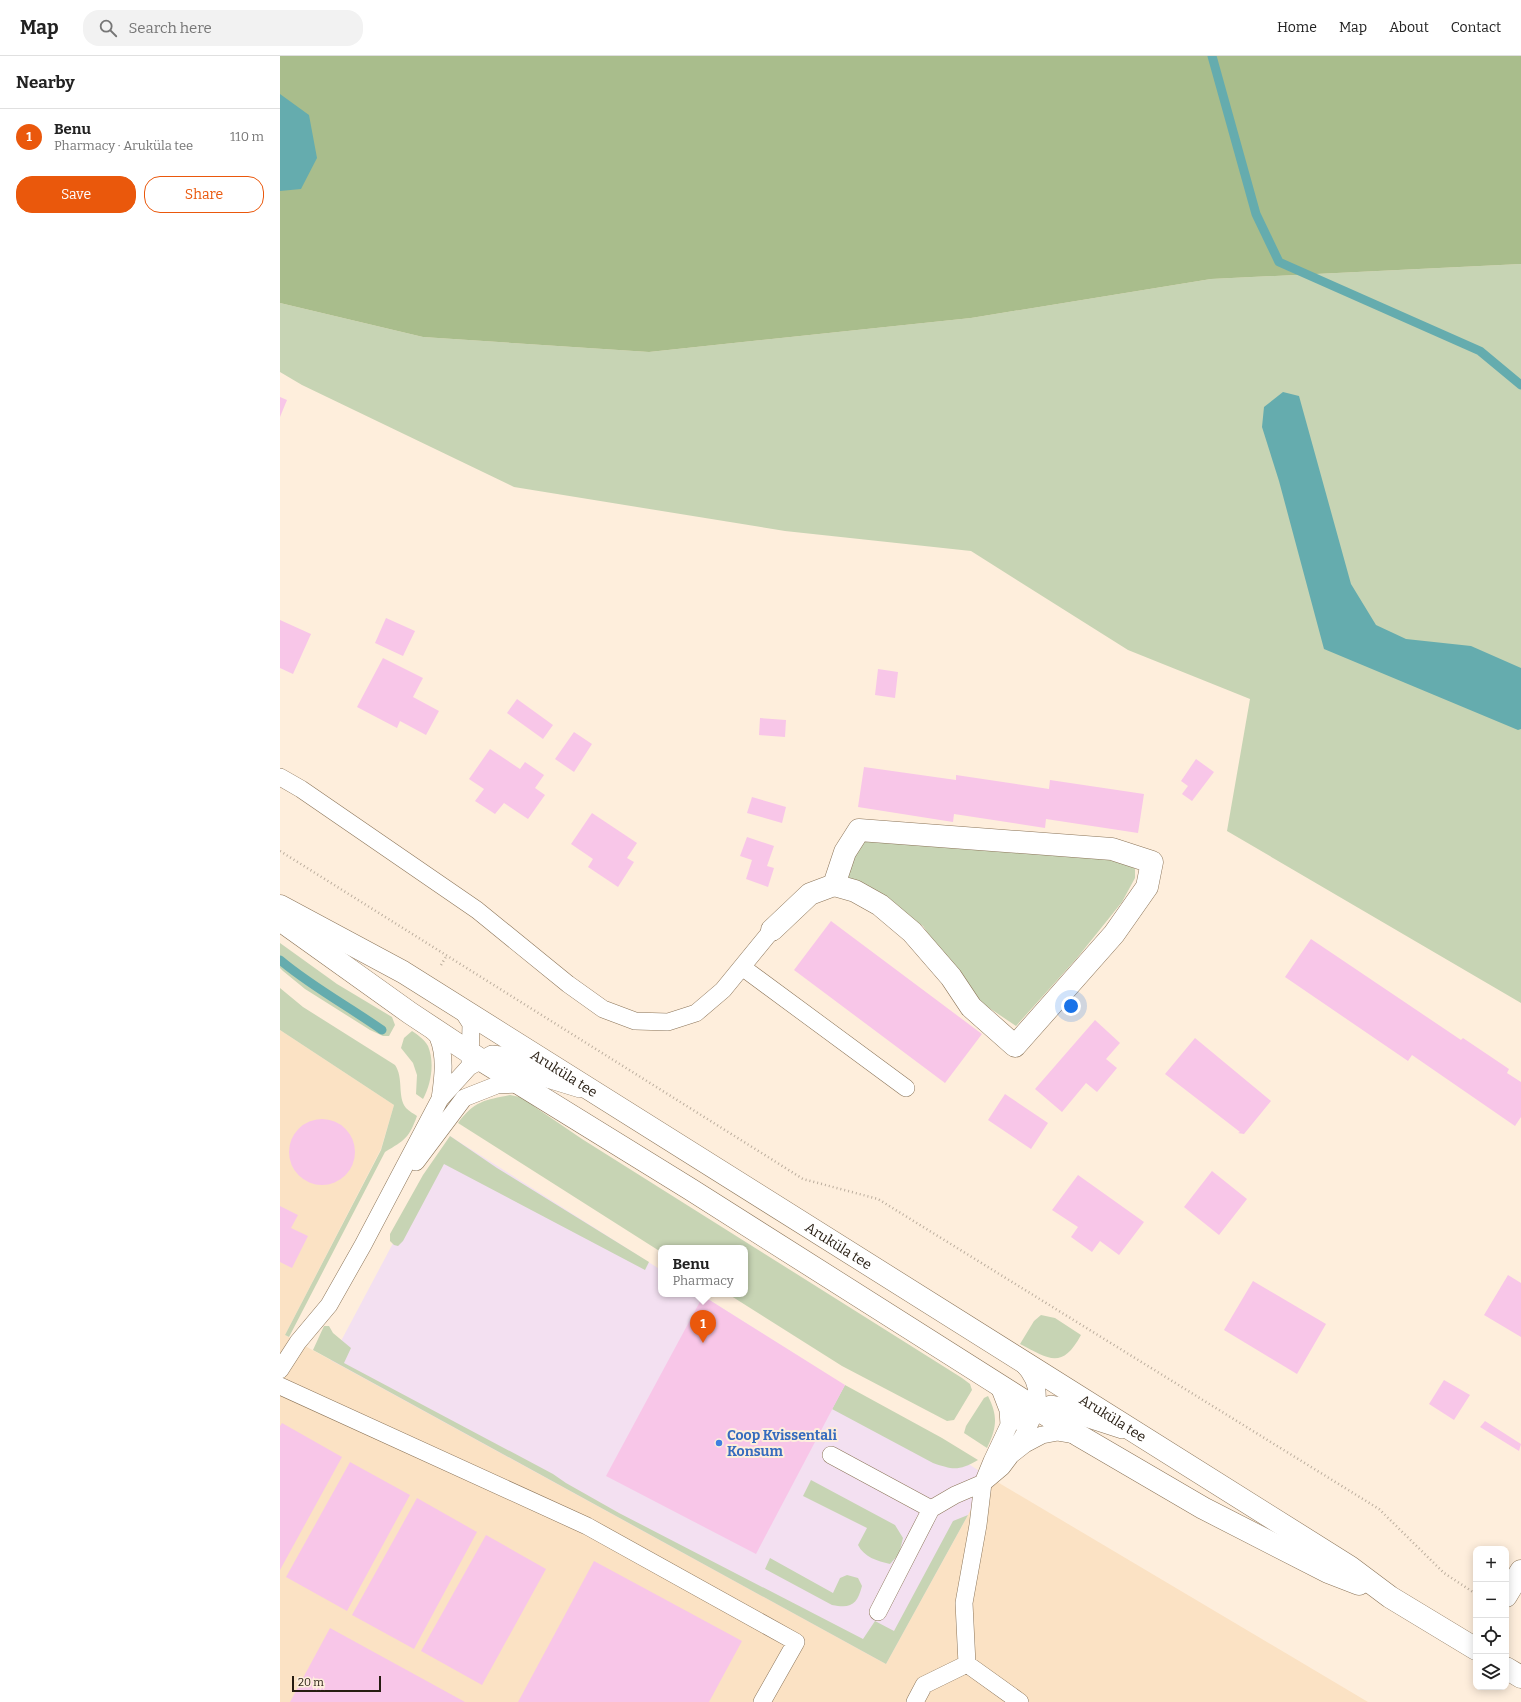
<!DOCTYPE html>
<html lang="en">
<head>
<meta charset="utf-8">
<style>
  :root { --surface:#fff; --page:#f2f2f2; --text:#222; --muted:#767676; --line:#e0e0e0; --accent:#ea580c }
  body { margin:0; font-family:Bitter,serif; background:var(--page); color:var(--text) }
  .controls { position:absolute; right:12px; bottom:12px; display:grid; overflow:hidden; border-radius:8px; box-shadow:0 2px 10px #0003 }
  .controls button { width:36px; height:36px; display:grid; place-items:center; padding:0; border:0; border-bottom:1px solid var(--line); background:var(--surface); color:var(--text); font:20px sans-serif }
  .scale { position:absolute; left:12px; bottom:10px; width:89px; box-sizing:border-box; padding-left:4px; border:2px solid #261c11; border-top:0; font-size:11px; line-height:14px; white-space:nowrap; color:#261c11; -webkit-text-stroke:3px #feeedc; paint-order:stroke }
  .you { position:absolute; left:791px; top:950px; width:14px; height:14px; margin:-10px; border:3px solid #fff; border-radius:50%; background:#1a73e8; box-shadow:0 0 0 6px #1a73e833 }
  .badge { display:grid; place-items:center; width:26px; height:26px; border-radius:50%; background:var(--accent); color:#fff; font-size:13px; font-weight:700 }
  .pin { position:absolute; translate:-50% -33px; filter:drop-shadow(0 1px 2px #0008) }
  .pin::after { content:''; position:absolute; top:21px; width:14px; height:12px; background:inherit; clip-path:polygon(0 0,100% 0,50% 100%) }
  .popup { position:absolute; left:378px; top:1189px; width:90px; height:52px; box-sizing:border-box; display:grid; place-content:center; border-radius:8px; background:var(--surface); filter:drop-shadow(0 1px 3px #0005); font-size:13px; white-space:nowrap; color:var(--muted) }
  .popup b { font-size:15px; color:var(--text) }
  .popup::after { content:''; position:absolute; left:50%; top:100%; margin-left:-8px; border:8px solid transparent; border-top-color:var(--surface) }
  .list { margin:0; padding:0; list-style:none }
  h2 { display:flex; justify-content:space-between; align-items:center; height:52px; margin:0; padding:0 16px; font-size:17px }
  h2 small { font-size:13px; font-weight:400; color:var(--muted) }
  .list li { display:grid; grid-template-columns:26px 1fr auto; gap:12px; align-items:center; box-sizing:border-box; height:56px; padding:0 16px; border-top:1px solid var(--line) }
  .list b { display:block; font-size:15px; white-space:nowrap }
  .list p { margin:0; font-size:13px; white-space:nowrap; color:var(--muted) }
  .list em { font-size:13px; font-style:normal; color:var(--muted) }
  .actions { display:flex; gap:8px; padding:12px 16px }
  .actions a { flex:1; padding:9px 0; border:1px solid var(--accent); border-radius:16px; text-align:center; font-size:14px; color:var(--accent) }
  .actions .main { background:var(--accent); color:#fff }
  .icon { flex:none; width:22px; height:22px; fill:none; stroke:currentColor; stroke-width:2; stroke-linecap:round; stroke-linejoin:round }
  .map { position:relative; flex:none; width:1241px; height:1646px; overflow:hidden }
  header { display:flex; align-items:center; gap:24px; box-sizing:border-box; height:56px; padding:0 20px; background:var(--surface); border-bottom:1px solid var(--line) }
  header strong { font-size:19px }
  nav { display:flex; gap:22px; margin-inline-start:auto; font-size:14px }
  .search { width:280px; height:36px; background:var(--page); display:flex; align-items:center; gap:10px; box-sizing:border-box; padding:0 14px; border-radius:16px; color:var(--muted); font-size:15px }
  main { display:flex }
  aside { flex:1; background:var(--surface) }
  .map>svg:first-child { display:block }
  .commercial { fill:#f3e0f1 }
  .built { fill:#fbe2c4 }
  .green { fill:#c7d4b4 }
  .forest { fill:#a9bd8c }
  .water { fill:#65acae }
  .lines { fill:none; stroke-linecap:round; stroke-linejoin:round }
  .stream { stroke:#65acae; stroke-width:9 }
  .building { fill:#f8c6e8 }
  .service-casing { stroke:#8b7458; stroke-width:18 }
  .minor-casing { stroke:#8b7458; stroke-width:23 }
  .trunk-casing { stroke:#8b7458; stroke-width:23 }
  .path { stroke:#bbad9d; stroke-width:2.5; stroke-dasharray:1 3; stroke-linecap:butt }
  .service { stroke:#fff; stroke-width:17 }
  .minor { stroke:#fff; stroke-width:22 }
  .trunk { stroke:#fff; stroke-width:22 }
  .shop-dot { fill:#3f7fe0; stroke:#feeedc; stroke-width:1.5 }
  .labels { text-anchor:middle; dominant-baseline:central; stroke-width:4; stroke-linejoin:round; paint-order:stroke }
  .street-label { font-size:14px; fill:#261c11; stroke:#feeedc }
  .shop-label { font-size:14px; font-weight:bold; fill:#366cbe; stroke:#feeedc; text-anchor:start }
</style>
</head>
<body>
<header>
<strong>Map</strong>
<div class="search"><svg class="icon" aria-label="search" viewBox="0 0 24 24"><circle cx="10" cy="10" r="6"/><path d="M15 15l6 6"/></svg>Search here</div>
<nav><a>Home</a><a>Map</a><a>About</a><a>Contact</a></nav>
</header>
<main>
<aside>
<h2>Nearby<small></small></h2>
<ul class="list">
<li><span class="badge">1</span><div><b>Benu</b><p>Pharmacy · Aruküla tee</p></div><em>110 m</em></li>
</ul>
<div class="actions"><a class="main">Save</a><a>Share</a></div>
</aside>
<div class="map">
<svg width="1241" height="1646" viewBox="0 0 1241 1646">
  <rect width="100%" height="100%" fill="#feeedc"/>
  <path class="commercial" d="M170,1080L381,1214V1238H420L709,1421L606,1608L44,1317Z"/>
  <path class="built" d="M0,974L114,1049L101,1093L5,1279L606,1608L709,1421L1088,1646H0Z"/>
  <path class="green" d="M1241,208V947L947,775L970,643L848,594L691,495L505,475L234,431L22,329L0,316V247L143,281L369,296L691,262L931,223Z
    M572,782L852,803L855,814V822L842,846L797,902L736,970L690,939L643,870L596,840L562,825Z
    M0,887L57,928L112,961L115,969L109,980H103L90,974L25,933L3,915L0,912Z
    M0,932L23,951L115,1009C124,1022 117,1041 126,1052C129,1055 134,1058 137,1060C129,1082 125,1084 105,1096L9,1281L5,1279L101,1094L114,1049L0,974Z
    M132,975C138,979 144,983 148,990C155,1007 151,1028 143,1043L136,1038L137,1019L133,1007L121,992L124,982Z
    M230,1039L245,1042L255,1051L302,1083L682,1322L690,1328L692,1334L674,1364L667,1365L562,1310L448,1238H465V1192H381V1196L178,1067C194,1045 205,1044 230,1039Z
    M170,1080L217,1112L369,1206L365,1214L164,1108L123,1185L118,1190L114,1189L110,1185V1178L143,1119Z
    M761,1259L775,1262L801,1279C782,1314 769,1303 740,1288L754,1265Z
    M44,1270H49L53,1277L71,1292L64,1307L273,1418L286,1427L339,1457L583,1583L595,1565L614,1575L673,1465L688,1459L606,1608L33,1294Z
    M565,1329L662,1382L698,1404C679,1415 673,1414 653,1407L552,1353Z
    M708,1340C718,1360 717,1371 707,1392L684,1377L686,1370L704,1342Z
    M531,1424L615,1469L623,1482L619,1498L610,1508C597,1505 584,1501 578,1489L587,1472L523,1440Z
    M490,1502L553,1537L560,1522L567,1519L578,1522L582,1530C577,1548 572,1553 552,1549L485,1513Z"/>
  <path class="forest" d="M0,0H1241V208L931,223L691,262L369,296L143,281L0,247Z"/>
  <path class="water" d="M0,38L29,59L37,102L21,133L0,135Z
    M1003,336L1019,340L1071,528L1096,569L1126,583L1191,590L1241,612V673L1238,674L1044,593L999,425L982,371L984,351Z"/>
  <g class="lines">
    <path class="stream" d="M932,0L976,158L999,206L1200,295L1241,329
      M0,904C32,931 68,950 102,974"/>
  </g>
  <path class="building" d="M0,341L7,344L0,361Z
    M106,562L135,575L123,600L95,587Z
    M0,564L31,578L13,618L0,612Z
    M103,602L143,622L133,641L159,655L146,679L120,665L117,672L77,651Z
    M598,613L618,616L615,642L595,639Z
    M237,643L273,669L263,683L227,657Z
    M480,662L506,664L505,681L479,679Z
    M294,676L312,688L294,716L275,703Z
    M210,693L240,713L245,706L264,719L255,732L265,739L248,763L224,747L215,758L195,745L204,733L189,723Z
    M916,703L934,716L912,745L902,738L908,730L901,725Z
    M584,711L676,724V719L769,733L770,724L864,738L858,777L766,763L765,772L674,758L673,766L578,751Z
    M472,741L506,751L502,767L467,757Z
    M312,757L357,787L347,802L354,806L338,831L308,811L313,803L291,788Z
    M467,781L494,790L487,810L494,812L488,831L466,823L472,804L460,800Z
    M551,865L702,978L665,1027L514,914Z
    M1031,883L1181,984L1183,982L1229,1013L1227,1017L1241,1026V1061L1235,1070L1132,999L1128,1005L1005,921Z
    M815,964L840,987L826,1003L837,1012L817,1036L806,1027L782,1056L755,1033Z
    M915,982L991,1045L964,1078L958,1077L960,1076L885,1018Z
    M725,1038L768,1067L751,1093L708,1064Z
    M9 1096a33 33 0 1 1 66 0a33 33 0 1 1-66 0Z
    M932,1115L967,1143L939,1179L904,1151Z
    M798,1119L864,1166L839,1199L820,1185L812,1196L791,1181L798,1171L772,1154Z
    M0,1150L18,1159L11,1172L28,1180L12,1212L0,1206Z
    M1228,1219L1241,1227V1281L1204,1259Z
    M973,1225L1046,1268L1017,1318L944,1274Z
    M423,1240L565,1329L476,1498L326,1420Z
    M1164,1324L1190,1339L1174,1364L1149,1348Z
    M1205,1365L1241,1388L1239,1395L1200,1371Z
    M2,1367L62,1401L0,1514V1370Z
    M70,1406L130,1439L67,1555L6,1521Z
    M137,1442L197,1476L134,1593L72,1559Z
    M206,1479L266,1513L202,1629L141,1595Z
    M314,1505L462,1585L429,1646H238Z
    M50,1572L185,1646H10Z"/>
  <g class="lines">
    <g class="service-casing">
      <path id="service" d="M0,721L21,733L197,854L288,928L323,953L355,965L388,966L416,957L443,934L492,874
        M462,911L626,1032
        M182,954L191,968L190,1007
        M150,972C152,974 156,978 158,981C166,1000 163,1023 160,1043
        M136,1106L184,1042L217,1029L240,1028L243,1030
        M0,1314L18,1286L49,1249L83,1189L160,1043L189,1011L212,998L229,1000L264,1022L300,1033
        M718,1328L728,1354L729,1369
        M0,1330L307,1470L516,1586L482,1646
        M735,1394C752,1365 771,1337 743,1308
        M551,1399L651,1453
        M598,1556L651,1453L675,1439L703,1427L722,1411L731,1399L745,1388L762,1379L778,1376L796,1379
        M687,1608L684,1547L698,1469L703,1427L712,1405L729,1369L741,1359L771,1348L781,1350L802,1361L842,1374
        M687,1608L740,1646
        M635,1646L644,1629L687,1608"/>
    </g>
    <g class="minor-casing">
      <path id="minor" d="M492,874L530,838L554,829L575,835L600,849L632,876L671,921L691,951L735,990L834,878L867,831L872,806L832,793L579,774L565,796L554,829
        M1226,1540L1241,1515"/>
    </g>
    <g class="trunk-casing">
      <g id="trunk">
        <path id="s1" d="M0,850L123,916L1070,1511L1110,1541L1196,1593"/>
        <path d="M0,864L130,957L201,1004L410,1133L798,1379L923,1452L1048,1516L1079,1528"/>
        <path d="M1226,1612L1241,1621"/>
      </g>
    </g>
    <path class="path" d="M0,795L523,1123L598,1143L1099,1453L1164,1517L1196,1538
      M161,909L167,899"/>
    <use href="#service" class="service"/>
    <use href="#minor" class="minor"/>
    <use href="#trunk" class="trunk"/>
  </g>
  <circle class="shop-dot" cx="439" cy="1387" r="4"/>
  <g class="labels">
    <g class="street-label">
      <text stroke="none"><textPath href="#s1" startOffset="330">Aruküla tee</textPath></text>
      <text stroke="none"><textPath href="#s1" startOffset="654">Aruküla tee</textPath></text>
      <text stroke="none"><textPath href="#s1" startOffset="978">Aruküla tee</textPath></text>
    </g>
    <g class="shop-label">
      <text x="447" y="1379">Coop Kvissentali<tspan x="447" dy="16">Konsum</tspan></text>
    </g>
  </g>
</svg>
<div class="controls">
<button>+</button>
<button>−</button>
<button><svg class="icon" aria-label="locate" viewBox="0 0 24 24"><circle cx="12" cy="12" r="6"/><path d="M12 2v4M12 18v4M2 12h4M18 12h4"/></svg></button>
<button><svg class="icon" aria-label="layers" viewBox="0 0 24 24"><path d="M12 4l9 5-9 5-9-5zM3 14l9 5 9-5"/></svg></button>
</div>
<div class="scale">20 m</div>
<div class="you"></div>
<div class="pin badge" style="left:423px;top:1287px">1</div>
<div class="popup"><b>Benu</b>Pharmacy</div>
</div>
</main>
</body>
</html>
